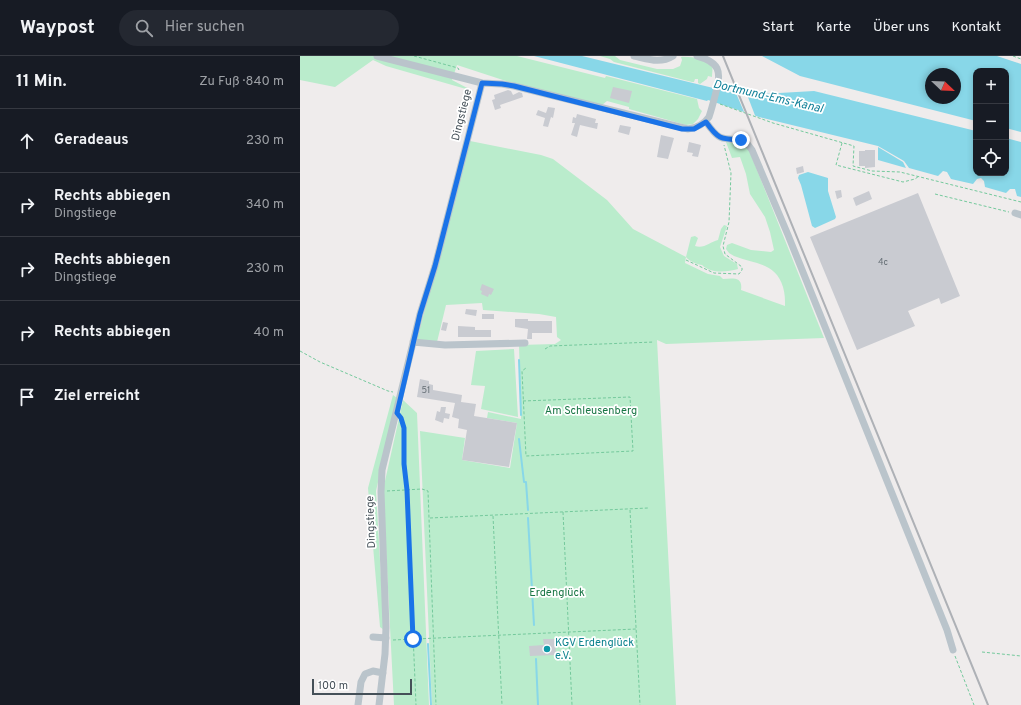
<!DOCTYPE html>
<html lang="de">
<head>
<meta charset="utf-8">
<style>
  :root { --surface:#171b24; --page:#242831; --text:#f1f3f6; --muted:#9ea1a6; --line:#363941 }
  body { margin:0; font-family:Overpass,sans-serif; background:var(--page); color:var(--text) }
  .controls { position:absolute; right:12px; top:12px; display:grid; overflow:hidden; border-radius:8px; box-shadow:0 2px 6px #0003 }
  .controls button { width:36px; height:36px; display:grid; place-items:center; padding:0; border:0; border-bottom:1px solid var(--line); background:var(--surface); color:var(--text); font:20px sans-serif }
  .compass { position:absolute; left:625px; top:12px; width:36px; height:36px; border-radius:50%; background:var(--surface); box-shadow:0 2px 6px #0003; rotate:113deg }
  .scale { position:absolute; left:12px; bottom:10px; width:100px; box-sizing:border-box; padding-left:4px; border:2px solid #455058; border-top:0; font-size:11px; line-height:14px; white-space:nowrap; color:#455058; -webkit-text-stroke:3px #fff; paint-order:stroke }
  .stop { position:absolute; width:12px; height:12px; margin:-9px; border:3px solid #1a73e8; border-radius:50%; background:#fff }
  .stop.end { background:#1a73e8; border-color:#fff; box-shadow:0 1px 4px #0008 }
  .list { margin:0; padding:0; list-style:none }
  h2 { display:flex; justify-content:space-between; align-items:center; height:52px; margin:0; padding:0 16px; font-size:17px }
  h2 small { font-size:13px; font-weight:400; color:var(--muted) }
  .list li { display:grid; grid-template-columns:26px 1fr auto; gap:12px; align-items:center; box-sizing:border-box; height:64px; padding:0 16px; border-top:1px solid var(--line) }
  .list b { display:block; font-size:15px; white-space:nowrap }
  .list p { margin:0; font-size:13px; white-space:nowrap; color:var(--muted) }
  .list em { font-size:13px; font-style:normal; color:var(--muted) }
  .icon { flex:none; width:22px; height:22px; fill:none; stroke:currentColor; stroke-width:2; stroke-linecap:round; stroke-linejoin:round }
  .map { position:relative; flex:none; width:721px; height:649px; overflow:hidden }
  header { display:flex; align-items:center; gap:24px; box-sizing:border-box; height:56px; padding:0 20px; background:var(--surface); border-bottom:1px solid var(--line) }
  header strong { font-size:19px }
  nav { display:flex; gap:22px; margin-inline-start:auto; font-size:14px }
  .search { width:280px; height:36px; background:var(--page); display:flex; align-items:center; gap:10px; box-sizing:border-box; padding:0 14px; border-radius:22px; color:var(--muted); font-size:15px }
  main { display:flex }
  aside { flex:1; background:var(--surface) }
  .map>svg:first-child { display:block }
  .green { fill:#baeccc }
  .water { fill:#88d7e8; fill-rule:evenodd }
  .pier { fill:#efecec }
  .lines { fill:none; stroke-linecap:round; stroke-linejoin:round }
  .stream { stroke:#88d7e8; stroke-width:2 }
  .building { fill:#c9cbd1 }
  .path { stroke:#74c99c; stroke-width:1; stroke-dasharray:3 2; stroke-linecap:butt }
  .minor { stroke:#bac4cb; stroke-width:7 }
  .rail { stroke:#aeb1b6; stroke-width:2 }
  .route { stroke:#1a73e8; stroke-width:5 }
  .culture-dot { fill:#0f9aa8; stroke:#fff; stroke-width:1.5 }
  .labels { text-anchor:middle; dominant-baseline:central; stroke-width:3.5; stroke-linejoin:round; paint-order:stroke }
  .number-label { font-size:9px; fill:#666f76 }
  .street-label { font-size:11px; fill:#455058; stroke:#fff }
  .park-label { font-size:11px; fill:#197645; stroke:#fff }
  .culture-label { font-size:11px; fill:#0d838f; stroke:#fff; text-anchor:start }
  .water-label { font-size:12px; font-style:italic; fill:#108099; stroke:#fff }
</style>
</head>
<body>
<header>
<strong>Waypost</strong>
<div class="search"><svg class="icon" aria-label="search" viewBox="0 0 24 24"><circle cx="10" cy="10" r="6"/><path d="M15 15l6 6"/></svg>Hier suchen</div>
<nav><a>Start</a><a>Karte</a><a>Über uns</a><a>Kontakt</a></nav>
</header>
<main>
<aside>
<h2>11 Min.<small>Zu Fuß · 840 m</small></h2>
<ul class="list">
<li><svg class="icon" aria-label="ahead" viewBox="0 0 24 24"><path d="M12 20V5M6 11l6-6 6 6"/></svg><div><b>Geradeaus</b></div><em>230 m</em></li>
<li><svg class="icon" aria-label="right" viewBox="0 0 24 24"><path d="M7 20v-9h11M14 6l5 5-5 5"/></svg><div><b>Rechts abbiegen</b><p>Dingstiege</p></div><em>340 m</em></li>
<li><svg class="icon" aria-label="right" viewBox="0 0 24 24"><path d="M7 20v-9h11M14 6l5 5-5 5"/></svg><div><b>Rechts abbiegen</b><p>Dingstiege</p></div><em>230 m</em></li>
<li><svg class="icon" aria-label="right" viewBox="0 0 24 24"><path d="M7 20v-9h11M14 6l5 5-5 5"/></svg><div><b>Rechts abbiegen</b></div><em>40 m</em></li>
<li><svg class="icon" aria-label="arrive" viewBox="0 0 24 24"><path d="M6 21V4h12l-3 4 3 4H6"/></svg><div><b>Ziel erreicht</b></div></li>
</ul>
</aside>
<div class="map">
<svg width="721" height="649" viewBox="0 0 721 649">
  <rect width="100%" height="100%" fill="#efecec"/>
  <path class="green" d="M0,0H217L305,22L306,20L397,43L399,52L402,55L398,63L393,68L386,69L329,53V51L307,45L302,49L206,25L157,9L152,24L173,35L86,10L73,4L35,31L0,24Z
    M300,0H315L320,4L357,13H373L380,10L382,4L381,1C389,0 408,3 412,11C413,14 412,17 412,21L408,20L407,23L400,28L398,27V23H395L394,26H392L314,6L310,3Z
    M170,85L241,99L253,103L307,144L333,173L386,201L391,181L395,180L398,182L395,190C404,193 410,186 418,184L421,173L424,169L427,170L420,191L424,200L437,208L438,213C427,216 411,218 402,209C398,209 389,205 386,201L385,207L408,218L420,220L423,223C434,222 443,221 441,234L485,250C485,243 485,238 483,231C476,207 455,208 434,200L429,197L426,193L427,189L432,187L451,194L471,196L474,194L470,176L465,161L450,138L446,118L440,101L432,102L426,86L443,88L449,94L524,282L366,288L357,284L376,649H132L120,375L165,382L162,404L210,412L217,367L187,362L188,356L221,363L219,289L255,288L261,284L257,281L256,261L239,258L183,254L182,247L146,249L137,286L116,287Z
    M214,293L218,361L181,353L185,330L171,329L176,295Z
    M93,339L97,342L76,435L84,574L80,571L68,432Z
    M103,344L117,357L129,649H94L83,434Z"/>
  <path class="water" d="M234,0H282L442,39L514,35L676,75V117H706V82L721,86V141L717,140L715,133H710L706,137L685,131L684,125L681,122L677,123L673,128L651,123L647,116L643,115L638,120L609,112L604,105L578,90L459,61L408,44L407,45Z
    M462,0H697L721,8V76L706,72V15H676V65L500,20ZM631,18H655V42H631Z
    M578,91L603,106L606,112L578,104Z
    M508,116L528,122V135L536,161L535,163L515,172L512,170L501,129L498,122L499,119Z"/>
  <path class="pier" d="M435,35L446,36L456,62L445,58Z"/>
  <g class="lines">
    <path class="stream" d="M219,304L221,359
      M219,383L224,426H226L228,454
      M228,462L234,569
      M128,588L131,649
      M236,603L238,649"/>
  </g>
  <path class="building" d="M313,31L332,35L329,47L310,42Z
    M208,34L211,35L213,39L219,36L222,37L223,41L200,49L201,52L195,54L192,44L195,43L194,39Z
    M248,51L255,52L253,62L251,61L248,71L243,70L245,62L236,59L238,54L246,57Z
    M277,58L296,63L295,67H298L297,73L280,69L277,81L271,79L275,67H272L273,61L276,62Z
    M320,69L331,71L329,79L318,76Z
    M361,79L374,82L368,103L357,101Z
    M389,86L401,89L398,101L392,100L393,97L387,96Z
    M565,94H575V111L565,112V110H559V95H565Z
    M503,110L504,116L497,118L496,112Z
    M541,134L542,141L537,143L535,135Z
    M569,135L572,143L556,150L553,142Z
    M618,137L660,240L641,248L639,242L608,255L615,270L557,294L510,181Z
    M182,228L194,233L191,239L189,238L188,241L181,238L182,235L180,234Z
    M166,253L177,254L176,260L165,258Z
    M182,258H194V263H182Z
    M215,263H228V265H252V277H232V283H227L228,273L215,271Z
    M143,266L148,267L146,275L141,274Z
    M158,270L175,271V274H191V281H158Z
    M120,323L129,325V328L133,329V334L162,339L161,346L176,348L174,360L217,367L209,411L162,404L167,374L158,372L159,363L152,361L155,347L117,341Z
    M141,351H146L145,357L150,358L149,363L144,362L143,367L135,364L137,355L140,356Z
    M243,583H255L256,599L230,600L229,590L244,589Z"/>
  <g class="lines">
    <path class="path" d="M114,0L158,12L159,14
      M713,0L721,3
      M420,48L473,67L554,90L553,110L572,115L600,116L721,146
      M542,87L536,109L603,126L615,123L619,120
      M635,138L709,156
      M386,204L414,217L439,218L442,214V211L425,198L423,190L429,166L431,117L424,89
      M245,293L250,290L354,286
      M0,295L20,306L88,335L93,336
      M223,345L330,341L333,395L226,400L222,315L226,312
      M102,363L104,372V408L107,434L116,649
      M87,435L122,433L128,435L136,649
      M330,454L340,649
      M263,456L272,649
      M193,460L202,649
      M130,462L348,452
      M93,584L336,573
      M682,596L721,600
      M655,600L674,649"/>
    <path class="minor" d="M77,0L182,27L202,28L214,30L388,73C398,72 404,68 409,61C412,52 414,44 416,36C422,15 419,6 397,0
      M334,0C348,3 360,8 373,0
      M406,66C423,90 422,79 446,86L452,94L488,179L647,574L653,594
      M715,157L721,159
      M113,286L145,289L225,287
      M73,581L86,582
      M58,649L61,626L65,618L73,615L83,617
      M79,649L85,598L86,571L81,436L82,414L120,258L135,210L182,27"/>
    <path class="rail" d="M423,0L688,649"/>
  </g>
  <g class="lines">
    <path class="route" d="M113,583L107,434L104,408V372L101,362L97,357L120,258L135,210L182,27L202,28L214,30L382,73H394L406,66C418,83 420,83 441,84"/>
  </g>
  <circle class="culture-dot" cx="247" cy="593" r="4"/>
  <g class="labels">
    <g class="number-label">
      <text x="583" y="206">4c</text>
      <text x="126" y="334">51</text>
    </g>
    <g class="street-label">
      <text transform="translate(162 59) rotate(-76)">Dingstiege</text>
      <text transform="translate(71 466) rotate(-92)">Dingstiege</text>
    </g>
    <g class="park-label">
      <text x="291" y="355">Am Schleusenberg</text>
      <text x="257" y="537">Erdenglück</text>
    </g>
    <g class="culture-label">
      <text x="255" y="587">KGV Erdenglück<tspan x="255" dy="13">e.V.</tspan></text>
    </g>
    <g class="water-label">
      <text transform="translate(468 41) rotate(13)">Dortmund-Ems-Kanal</text>
    </g>
  </g>
</svg>
<div class="controls">
<button>+</button>
<button>−</button>
<button><svg class="icon" aria-label="locate" viewBox="0 0 24 24"><circle cx="12" cy="12" r="6"/><path d="M12 2v4M12 18v4M2 12h4M18 12h4"/></svg></button>
</div>
<svg class="compass" viewBox="-18 -18 36 36"><path d="M0-13l5 13h-10z" fill="#e53935"/><path d="M0 13l5-13h-10z" fill="#9ea1a6"/></svg>
<div class="scale">100 m</div>
<div class="stop" style="left:113px;top:583px"></div>
<div class="stop end" style="left:441px;top:84px"></div>
</div>
</main>
</body>
</html>
